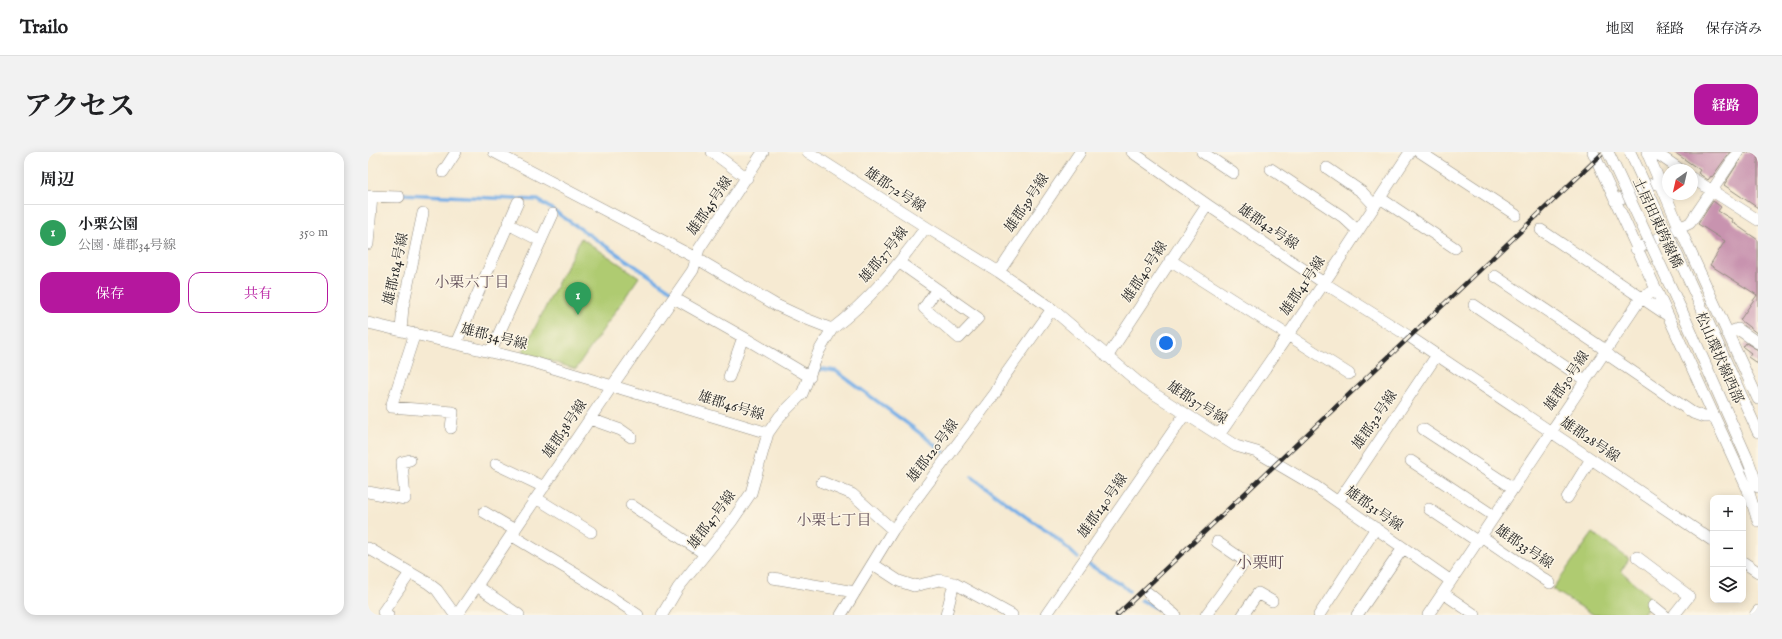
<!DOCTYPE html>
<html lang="ja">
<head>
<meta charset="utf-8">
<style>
  :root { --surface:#fff; --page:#f2f2f2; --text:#202124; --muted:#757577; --line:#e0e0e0; --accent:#b5179e }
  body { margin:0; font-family:"IM FELL English","Noto Serif JP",serif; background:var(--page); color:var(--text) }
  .controls { position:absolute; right:12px; bottom:12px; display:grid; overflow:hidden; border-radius:8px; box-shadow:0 2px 10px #0003 }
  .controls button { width:36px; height:36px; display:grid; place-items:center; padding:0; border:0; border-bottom:1px solid var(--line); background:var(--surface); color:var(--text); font:20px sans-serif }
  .compass { position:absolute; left:1294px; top:12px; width:36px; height:36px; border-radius:50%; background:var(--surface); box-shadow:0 2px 10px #0003; rotate:214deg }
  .you { position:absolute; left:798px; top:191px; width:14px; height:14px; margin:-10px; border:3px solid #fff; border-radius:50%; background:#1a73e8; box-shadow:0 0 0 6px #1a73e833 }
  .badge { display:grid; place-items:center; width:26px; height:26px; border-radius:50%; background:var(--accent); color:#fff; font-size:13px; font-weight:700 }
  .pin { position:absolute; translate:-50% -33px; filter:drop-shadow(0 1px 2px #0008) }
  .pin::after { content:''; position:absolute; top:21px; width:14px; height:12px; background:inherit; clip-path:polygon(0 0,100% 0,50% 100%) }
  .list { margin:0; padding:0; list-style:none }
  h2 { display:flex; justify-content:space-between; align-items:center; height:52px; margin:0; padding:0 16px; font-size:17px }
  h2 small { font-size:13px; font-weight:400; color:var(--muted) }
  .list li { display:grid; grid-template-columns:26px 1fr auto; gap:12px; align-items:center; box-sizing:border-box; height:56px; padding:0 16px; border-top:1px solid var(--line) }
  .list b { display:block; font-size:15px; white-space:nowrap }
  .list p { margin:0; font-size:13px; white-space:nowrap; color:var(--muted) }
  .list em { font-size:13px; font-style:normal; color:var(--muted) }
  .actions { display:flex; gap:8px; padding:12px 16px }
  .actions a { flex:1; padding:9px 0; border:1px solid var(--accent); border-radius:12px; text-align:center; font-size:14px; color:var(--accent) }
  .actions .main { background:var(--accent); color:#fff }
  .icon { flex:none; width:22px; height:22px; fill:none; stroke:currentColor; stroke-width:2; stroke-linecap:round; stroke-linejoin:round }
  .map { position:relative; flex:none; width:1390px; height:463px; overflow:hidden; border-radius:12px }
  header { display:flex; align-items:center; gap:24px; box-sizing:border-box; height:56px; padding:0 20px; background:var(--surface); border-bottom:1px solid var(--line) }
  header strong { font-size:19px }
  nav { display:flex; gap:22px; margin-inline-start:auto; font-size:14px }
  .intro { display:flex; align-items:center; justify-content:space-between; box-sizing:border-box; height:96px; padding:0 24px }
  h1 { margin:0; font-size:28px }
  .button { padding:10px 18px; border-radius:12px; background:var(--accent); color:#fff; font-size:14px; font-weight:700 }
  main { display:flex; gap:24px; padding:0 24px }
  aside { flex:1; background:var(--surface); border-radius:12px; box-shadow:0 2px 10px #0003 }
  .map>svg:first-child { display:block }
  .green { fill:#afcb71; stroke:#6d7b4e }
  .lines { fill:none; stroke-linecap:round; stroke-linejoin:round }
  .stream { stroke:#77afe7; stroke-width:3.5 }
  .building { fill:#c893af }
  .minor-casing { stroke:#908a7e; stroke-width:12 }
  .minor { stroke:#fff; stroke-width:11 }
  .rail-casing { stroke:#2b2b2b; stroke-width:4.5 }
  .rail { stroke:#fcf5e5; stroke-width:3; stroke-dasharray:9; stroke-linecap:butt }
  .minor-bridge-casing { stroke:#908a7e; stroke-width:12; stroke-linecap:butt }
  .minor-bridge { stroke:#fff; stroke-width:11 }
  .labels { text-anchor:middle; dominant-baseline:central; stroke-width:3; stroke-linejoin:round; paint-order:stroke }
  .street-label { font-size:14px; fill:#2b2b2b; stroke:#fcf5e5 }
  .neighbourhood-label { font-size:15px; fill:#624f59; stroke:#fcf5e5 }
  .quarter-label { font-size:16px; fill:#624f59; stroke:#fcf5e5 }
</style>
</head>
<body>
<header>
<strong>Trailo</strong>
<nav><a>地図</a><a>経路</a><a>保存済み</a></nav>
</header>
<div class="intro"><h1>アクセス</h1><a class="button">経路</a></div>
<main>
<aside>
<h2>周辺<small></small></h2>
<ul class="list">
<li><span class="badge" style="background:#2e9e5b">1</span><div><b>小栗公園</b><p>公園 · 雄郡34号線</p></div><em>350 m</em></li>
</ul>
<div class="actions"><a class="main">保存</a><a>共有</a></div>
</aside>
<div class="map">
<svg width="1390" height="463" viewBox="0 0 1390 463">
  <rect width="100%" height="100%" fill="#fcf5e5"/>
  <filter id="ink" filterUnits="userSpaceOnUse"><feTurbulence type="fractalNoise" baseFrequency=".025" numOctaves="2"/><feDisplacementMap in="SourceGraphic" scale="8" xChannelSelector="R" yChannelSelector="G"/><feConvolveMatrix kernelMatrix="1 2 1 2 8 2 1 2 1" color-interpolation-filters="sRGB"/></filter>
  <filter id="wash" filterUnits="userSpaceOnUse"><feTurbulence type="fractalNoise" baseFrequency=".012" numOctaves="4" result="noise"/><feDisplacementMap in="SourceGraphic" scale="16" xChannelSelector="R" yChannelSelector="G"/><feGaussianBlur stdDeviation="0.9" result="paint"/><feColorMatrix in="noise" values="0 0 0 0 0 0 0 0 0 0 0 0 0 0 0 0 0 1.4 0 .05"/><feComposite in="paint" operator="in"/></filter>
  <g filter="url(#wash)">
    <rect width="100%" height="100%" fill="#f6ead2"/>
    <path class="green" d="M213,86L271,125L208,217L154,201Z
      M1225,381L1261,407L1253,419L1285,448L1274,463H1226L1184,437Z"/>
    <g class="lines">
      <path class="stream" d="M32,42L170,48L304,139
        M448,219L455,217L468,219L544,275L576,300
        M604,325L658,365L682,380L710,406
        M718,411L753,432L761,439
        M773,448L796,460"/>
    </g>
    <g id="blocks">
      <path class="building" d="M1306,0H1362L1344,25L1343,24L1340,28L1330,21L1332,18Z
        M1377,0H1384L1390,4V56L1356,33Z
        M1345,49L1353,55L1350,59L1365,68L1364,70L1390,88V182L1372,168L1389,143L1342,113L1357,89L1330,72Z
        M1378,191L1390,198V212L1380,205L1383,201L1375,195Z"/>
    </g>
  </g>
  <g filter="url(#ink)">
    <use href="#blocks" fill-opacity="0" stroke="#908a7e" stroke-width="1"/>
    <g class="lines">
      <g class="minor-casing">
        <path id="minor" d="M126,0L328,106L408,153L436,166L464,177C501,149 530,113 558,75L631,120L684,157L777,236L868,294L889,300L947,334L1083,429
          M344,0L379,26
          M440,0L558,75
          M764,0L841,54L956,131L1042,185L1345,389
          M834,0L865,21
          M1052,0L1148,63
          M1225,0L1380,338L1390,369
          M1279,0L1312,77L1390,247
          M1280,3H1291L1313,18
          M959,16L994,40L1007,54
          M903,17L975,65L990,79
          M75,20L88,0
          M1324,26L1390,68
          M0,44L31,45
          M1012,46L1087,96
          M1247,49L1291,29
          M140,72L173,89
          M1173,78L1299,163
          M0,92L4,44
          M1268,97L1322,71L1370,0
          M802,108L981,222
          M532,111L610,166L591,186L556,156L569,137
          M631,120L712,0
          M1127,124L1233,195L1243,205L1325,261L1336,265H1346
          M306,146L375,185L442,225
          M1329,146L1390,280
          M1106,153L1217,228
          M1312,155L1380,308L1390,335
          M0,171L165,210L400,281L412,264L434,242L451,199L464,177
          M33,178L35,155L55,61
          M47,181L23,255L85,260L83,276
          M1359,181L1370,177L1390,191
          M88,191L150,50
          M123,199L185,62
          M739,205L836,58L841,54
          M361,225L375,185
          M222,267L253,278L263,285
          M1055,277L1145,336
          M851,283L956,131L1042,0
          M1043,309L1126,364
          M128,312L176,335
          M454,330L484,342L525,378
          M0,340L37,347L34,310L42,308
          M168,346L223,380
          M1199,346L1223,307
          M970,350L1069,203
          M263,353L337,402
          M1061,357L1109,389
          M116,360L147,378
          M143,383L216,427L270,463
          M1113,384L1182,431
          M0,396L60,431L69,438L87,463
          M1269,405L1321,444L1306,463
          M1375,410L1390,420
          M505,412L531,429L546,434L572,428L586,431L644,463
          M405,426L487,440
          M109,434L151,463
          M780,441L807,463
          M1075,441L1107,463
          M1285,454L1296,463
          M20,463L15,460L42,421
          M89,463L244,234L325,118L331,97L395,0
          M294,463L310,436L364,369L383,341L400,281
          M473,463L525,378L628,240L635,226L684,157
          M578,463L586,431
          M678,463L817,262
          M838,463L877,409L849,390
          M875,463L890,441L904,449
          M951,463L1008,376
          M989,463L1035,396
          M1060,463L1269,152L1274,145L1288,138
          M1387,463L1390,459"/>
      </g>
      <use href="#minor" class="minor"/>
      <g class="rail-casing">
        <path id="rail" d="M749,463L1236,0"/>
      </g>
      <use href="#rail" class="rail"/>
      <g class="minor-bridge-casing">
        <path id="minor-bridge" d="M1240,0L1312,155
          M1262,0L1329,146"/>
      </g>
      <use href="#minor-bridge" class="minor-bridge"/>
    </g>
  </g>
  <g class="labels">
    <g class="street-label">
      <text transform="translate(527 38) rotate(33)">雄郡72号線</text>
      <text transform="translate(659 51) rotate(-56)">雄郡39号線</text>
      <text transform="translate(342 54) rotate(-56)">雄郡45号線</text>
      <text transform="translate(1289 71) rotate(65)">土居田東跨線橋</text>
      <text transform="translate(900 75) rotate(34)">雄郡42号線</text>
      <text transform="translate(516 103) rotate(-51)">雄郡37号線</text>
      <text transform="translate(28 117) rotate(-78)">雄郡184号線</text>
      <text transform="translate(777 120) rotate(-57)">雄郡40号線</text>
      <text transform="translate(935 134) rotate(-56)">雄郡41号線</text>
      <text transform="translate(126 185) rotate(14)">雄郡34号線</text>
      <text transform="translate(1351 206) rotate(66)">松山環状線西部</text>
      <text transform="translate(1199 229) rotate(-56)">雄郡30号線</text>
      <text transform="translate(829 251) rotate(32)">雄郡37号線</text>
      <text transform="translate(363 254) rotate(17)">雄郡46号線</text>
      <text transform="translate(1007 268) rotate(-56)">雄郡32号線</text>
      <text transform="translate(197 277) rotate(-56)">雄郡38号線</text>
      <text transform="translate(1222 288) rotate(34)">雄郡28号線</text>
      <text transform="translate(565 299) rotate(-53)">雄郡120号線</text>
      <text transform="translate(735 354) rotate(-55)">雄郡140号線</text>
      <text transform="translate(1006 357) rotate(35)">雄郡31号線</text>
      <text transform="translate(344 368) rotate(-53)">雄郡47号線</text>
      <text transform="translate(1156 395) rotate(34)">雄郡33号線</text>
    </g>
    <g class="neighbourhood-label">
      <text x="104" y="130">小栗六丁目</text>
      <text x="466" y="368">小栗七丁目</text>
    </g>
    <g class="quarter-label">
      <text x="892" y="412">小栗町</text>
    </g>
  </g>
</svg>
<div class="controls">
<button>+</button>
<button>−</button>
<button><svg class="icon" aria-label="layers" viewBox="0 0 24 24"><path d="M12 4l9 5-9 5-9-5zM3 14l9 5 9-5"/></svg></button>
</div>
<svg class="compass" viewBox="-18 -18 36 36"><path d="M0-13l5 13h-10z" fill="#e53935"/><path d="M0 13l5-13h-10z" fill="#757577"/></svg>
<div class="you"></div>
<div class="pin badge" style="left:210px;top:163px;background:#2e9e5b">1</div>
</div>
</main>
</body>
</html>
